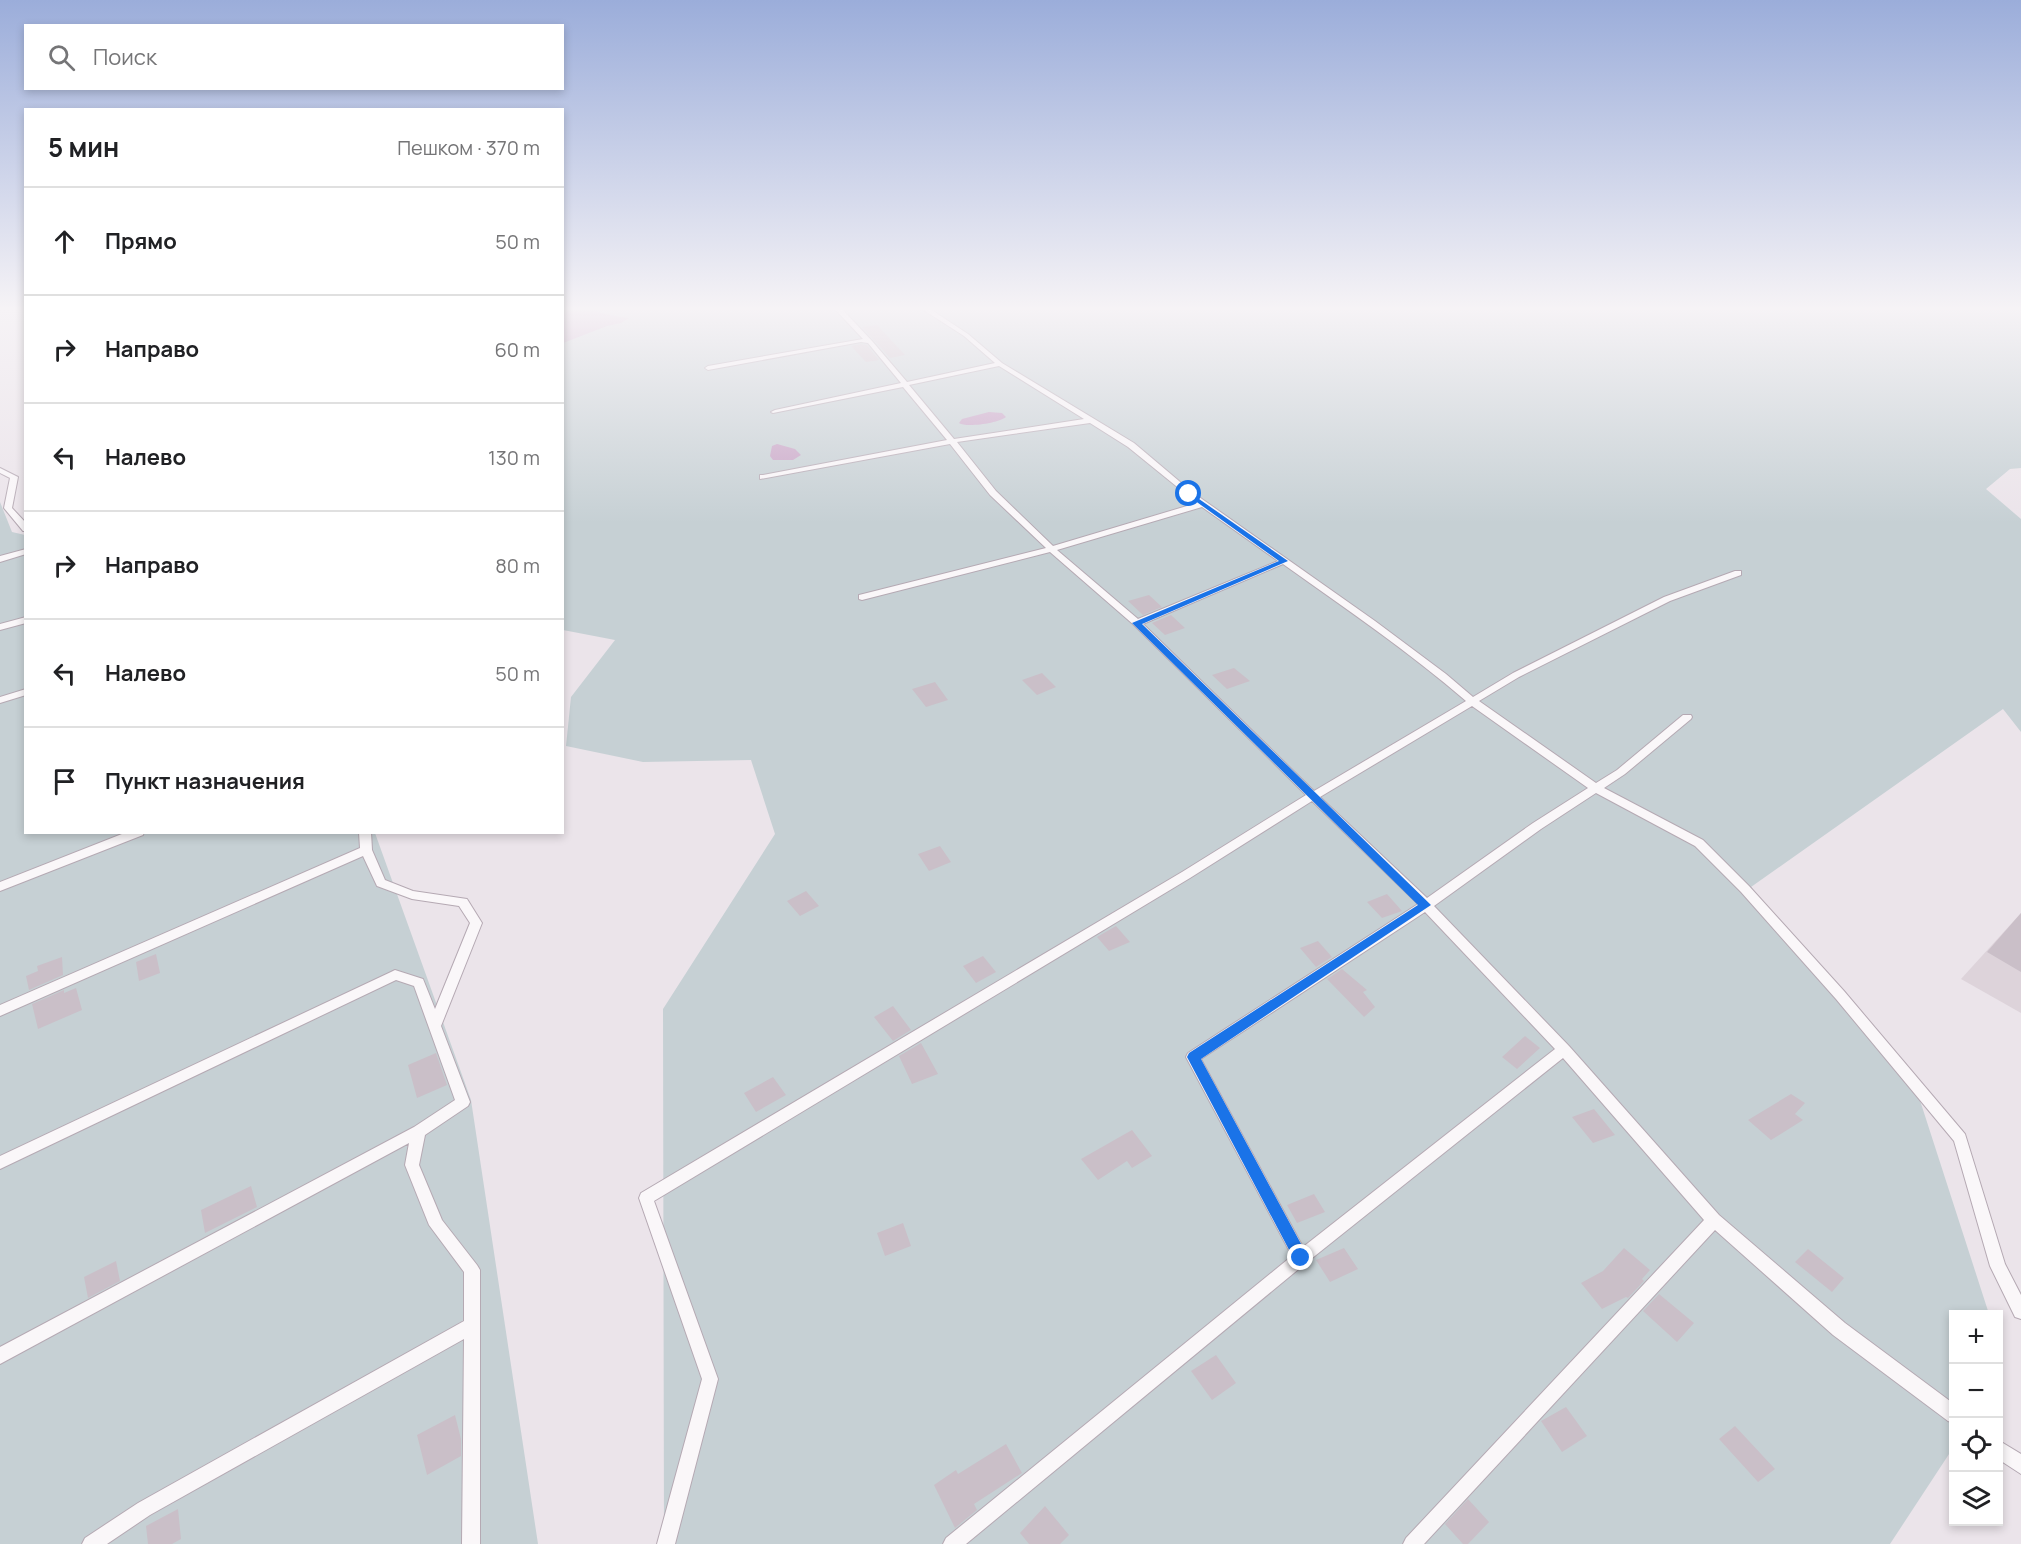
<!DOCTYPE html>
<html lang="ru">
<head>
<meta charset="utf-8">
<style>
  :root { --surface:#fff; --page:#f2f2f2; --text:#202124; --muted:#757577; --line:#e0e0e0 }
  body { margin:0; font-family:Manrope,sans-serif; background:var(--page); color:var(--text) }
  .controls { position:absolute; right:18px; bottom:18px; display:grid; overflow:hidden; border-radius:0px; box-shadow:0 3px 9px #0003 }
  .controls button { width:54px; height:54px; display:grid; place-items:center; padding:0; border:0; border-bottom:2px solid var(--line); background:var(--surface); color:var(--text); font:30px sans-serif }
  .stop { position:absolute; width:18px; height:18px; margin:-14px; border:4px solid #1a73e8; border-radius:50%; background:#fff }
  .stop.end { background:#1a73e8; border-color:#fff; box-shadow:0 2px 6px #0008 }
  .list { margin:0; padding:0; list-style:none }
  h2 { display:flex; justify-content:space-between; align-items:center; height:78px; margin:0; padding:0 24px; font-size:26px }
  h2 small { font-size:20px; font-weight:400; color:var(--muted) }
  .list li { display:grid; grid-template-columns:39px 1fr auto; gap:18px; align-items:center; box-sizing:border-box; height:108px; padding:0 24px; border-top:2px solid var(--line) }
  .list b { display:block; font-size:22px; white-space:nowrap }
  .list em { font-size:20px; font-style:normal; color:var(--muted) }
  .icon { flex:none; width:33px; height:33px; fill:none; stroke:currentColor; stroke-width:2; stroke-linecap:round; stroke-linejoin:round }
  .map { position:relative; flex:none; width:2021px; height:1544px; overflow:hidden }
  .search { position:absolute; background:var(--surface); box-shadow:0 3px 9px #0003; left:24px; top:24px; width:540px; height:66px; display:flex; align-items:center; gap:15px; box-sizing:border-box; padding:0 21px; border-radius:0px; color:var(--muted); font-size:22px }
  .panel { position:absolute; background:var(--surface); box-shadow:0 3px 9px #0003; left:24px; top:108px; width:540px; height:726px; border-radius:0px }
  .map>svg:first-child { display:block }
  .built { fill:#ddd3da }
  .green { fill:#c6d0d4 }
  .water { fill:#c7a3c5 }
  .building { fill:#cabfc8 }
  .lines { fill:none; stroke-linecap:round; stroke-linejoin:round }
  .lane-casing { stroke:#b5a9b3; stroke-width:2 }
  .lane { fill:#faf7f9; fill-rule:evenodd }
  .route { fill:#1a73e8 }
</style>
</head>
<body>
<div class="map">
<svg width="2021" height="1544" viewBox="0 0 2021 1544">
  <rect width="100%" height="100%" fill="#ebe4ea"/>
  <path class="built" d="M2021,913V1013L1961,979Z"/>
  <path class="green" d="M562,307H2021V468L2010,469L1986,489L2021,519V732L2003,709L1751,887L1916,1088L1989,1314H1954L1953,1448L1890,1544H664L663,1009L775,834L751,760L643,762L566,746L571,697L615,640L563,630Z
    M0,502L12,532L25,535L26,832L375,833L471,1100L538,1544H0Z"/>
  <path class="water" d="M563,309C572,312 581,309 591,311C604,313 616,317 629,318L621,323L607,326L563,343Z
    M989,412L1002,413L1006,417C999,423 966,428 959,423L962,419Z
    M777,444L795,449L801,455L793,460H773L770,456L772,446Z"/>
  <path class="building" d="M877,325L905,355L890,358L862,327Z
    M861,344L867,345L879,360L866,362L851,346Z
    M1149,595L1162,607L1143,615L1128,601Z
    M1171,615L1185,628L1165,635L1152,623Z
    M1234,668L1250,681L1227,689L1212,675Z
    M1042,673L1056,687L1037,695L1022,680Z
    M935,682L948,700L926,707L912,689Z
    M940,846L951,862L929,871L918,854Z
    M806,891L819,906L800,916L787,901Z
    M1387,894L1402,911L1382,918L1367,902Z
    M2021,913V972L1987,952Z
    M1116,926L1130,942L1109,951L1097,937Z
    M1318,941L1332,957L1316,967L1300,948Z
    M156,954L160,973L139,981L136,962Z
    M983,956L996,972L976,983L963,966Z
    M62,957L63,975L29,990L26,976L38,971L37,966Z
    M1342,969L1367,990L1363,992L1375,1007L1364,1017L1327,979Z
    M76,988L82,1010L38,1029L32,1004L64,990V993Z
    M893,1006L911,1030L893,1041L874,1017Z
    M1525,1036L1540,1048L1517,1069L1502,1057Z
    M921,1043L938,1074L912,1084L899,1056Z
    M436,1053L447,1085L417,1098L408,1065Z
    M773,1077L786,1095L756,1112L744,1093Z
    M1791,1094L1805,1103L1795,1114L1803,1120L1771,1140L1748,1120Z
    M1594,1109L1615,1135L1593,1143L1572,1117Z
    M1132,1130L1152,1156L1132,1168L1127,1161L1098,1180L1081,1159Z
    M251,1186L257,1207L205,1233L201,1210Z
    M1314,1194L1325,1212L1297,1223L1287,1205Z
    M903,1223L911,1246L885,1256L877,1233Z
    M1344,1248L1358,1269L1330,1282L1316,1260Z
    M1624,1248L1650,1270L1642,1279L1644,1281L1628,1298L1626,1297L1602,1309L1581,1283L1603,1271Z
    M1808,1249L1844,1278L1832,1292L1795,1262Z
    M116,1261L120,1281L88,1298L84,1277Z
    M1659,1294L1694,1323L1677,1342L1643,1311Z
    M1216,1355L1236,1383L1212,1400L1191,1371Z
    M1566,1407L1587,1436L1562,1452L1541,1421Z
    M455,1415L461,1439V1456L427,1475L417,1435Z
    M1735,1426L1775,1469L1758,1482L1719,1439Z
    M1006,1444L1022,1473L974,1504L977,1510L955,1528L934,1485L956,1470L958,1474Z
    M1468,1499L1489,1522L1468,1544H1463L1445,1524Z
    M1045,1506L1069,1535L1060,1544H1029L1020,1533Z
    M178,1509L181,1539L172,1544H148L146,1526Z"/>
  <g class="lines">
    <g class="lane-casing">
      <path id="lane" d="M833,307H840L872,341L907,382L995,363L964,336L919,307H927L968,334L1002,363L1134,443L1192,492L1375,621L1446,674L1473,697L1513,673L1664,597L1735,571H1741V575L1670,601L1519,677L1479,701L1596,783L1617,770L1683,715H1691L1692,717L1691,719L1625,774L1604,788L1703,840L1749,886L1844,991L1965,1134L2005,1264L2021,1295V1319L2015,1317L1990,1266L1954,1141L1836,999L1741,892L1695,846L1596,793L1541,829L1434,906L1569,1046L1719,1215L1845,1323L1954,1404V1423L1948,1421L1833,1335L1715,1230L1424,1544H1403L1406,1538L1704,1220L1563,1058L1306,1263L966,1544H943L946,1538L1292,1256L1186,1057L1188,1053L1418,904L1312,801L1190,878L654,1201L718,1379L675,1544H657L702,1379L639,1198L641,1193L1182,872L1306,795L1134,625L1050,552L862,600L859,599V595L1046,548L990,495L950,444L760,479V475H763L947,440L903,387L773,413L771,412L775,410L901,383L868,343L861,342L708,370L705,368L708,366L863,339ZM999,366L1084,419L954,439L909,385ZM1090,423L1128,447L1197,503L1053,546L996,491L957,442ZM1202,507L1278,561L1138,619L1057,550ZM1283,564C1345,608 1408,651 1466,701L1314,791L1143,624ZM1472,706L1588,788L1533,823L1427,898L1320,797ZM1425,912L1555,1049L1303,1247L1201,1059Z
        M0,468L18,477L12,508L26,523V531H23L4,508L10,478L0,473Z
        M26,549V554L0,562V556Z
        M26,617V623L0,630V624Z
        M26,689V695L0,703V697Z
        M127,832H144L143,835L0,891V882Z
        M359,832H371L372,850L385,880L413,891L467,899L482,923L441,1026L470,1102L468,1106L425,1135L419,1165L442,1220L477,1265L480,1270V1544H462L464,1339L150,1515L107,1544H82L85,1538L138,1503L464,1321V1272L429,1225L405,1165L409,1143L0,1364V1347L414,1127L455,1100L414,986L396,980L0,1169V1156L391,972L395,970L423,979L435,1009L470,923L459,906L412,899L377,886L363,856L0,1016V1005L360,848Z
        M1998,1440L2021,1454V1474L1998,1459Z"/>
    </g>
    <use href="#lane" class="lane"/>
  </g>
  <linearGradient id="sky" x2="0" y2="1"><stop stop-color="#9badda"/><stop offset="0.59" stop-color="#f6f3f6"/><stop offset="1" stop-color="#f6f3f6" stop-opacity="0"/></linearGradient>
  <rect width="2021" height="523" fill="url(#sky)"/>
  <path class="route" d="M1189,492L1288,561L1142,624L1431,905L1201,1059L1306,1253L1308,1258L1306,1263L1301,1265L1296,1263L1187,1057L1189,1053L1418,905L1132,623L1279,561L1187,495Z"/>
</svg>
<div class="controls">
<button>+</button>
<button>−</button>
<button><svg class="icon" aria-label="locate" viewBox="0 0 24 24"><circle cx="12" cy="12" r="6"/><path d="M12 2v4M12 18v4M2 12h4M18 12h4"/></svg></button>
<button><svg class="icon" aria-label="layers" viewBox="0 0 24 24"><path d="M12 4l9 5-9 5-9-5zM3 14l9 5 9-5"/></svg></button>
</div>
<div class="stop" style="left:1189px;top:494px"></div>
<div class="stop end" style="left:1301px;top:1258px"></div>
<div class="search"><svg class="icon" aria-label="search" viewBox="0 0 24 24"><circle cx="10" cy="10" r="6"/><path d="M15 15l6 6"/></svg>Поиск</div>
<section class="panel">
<h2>5 мин<small>Пешком · 370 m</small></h2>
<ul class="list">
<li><svg class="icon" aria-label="ahead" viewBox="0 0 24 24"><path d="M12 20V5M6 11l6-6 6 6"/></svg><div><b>Прямо</b></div><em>50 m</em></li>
<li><svg class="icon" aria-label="right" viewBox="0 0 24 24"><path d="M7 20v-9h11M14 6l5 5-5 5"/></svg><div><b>Направо</b></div><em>60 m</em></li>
<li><svg class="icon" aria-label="left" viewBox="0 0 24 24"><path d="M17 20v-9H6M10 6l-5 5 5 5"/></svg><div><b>Налево</b></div><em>130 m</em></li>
<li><svg class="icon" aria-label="right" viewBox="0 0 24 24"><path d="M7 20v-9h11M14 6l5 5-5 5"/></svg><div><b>Направо</b></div><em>80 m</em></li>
<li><svg class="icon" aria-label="left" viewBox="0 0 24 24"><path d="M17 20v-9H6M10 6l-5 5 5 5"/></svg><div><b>Налево</b></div><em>50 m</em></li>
<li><svg class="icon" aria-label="arrive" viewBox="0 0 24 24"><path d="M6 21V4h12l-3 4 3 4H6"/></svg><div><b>Пункт назначения</b></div></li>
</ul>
</section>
</div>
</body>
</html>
